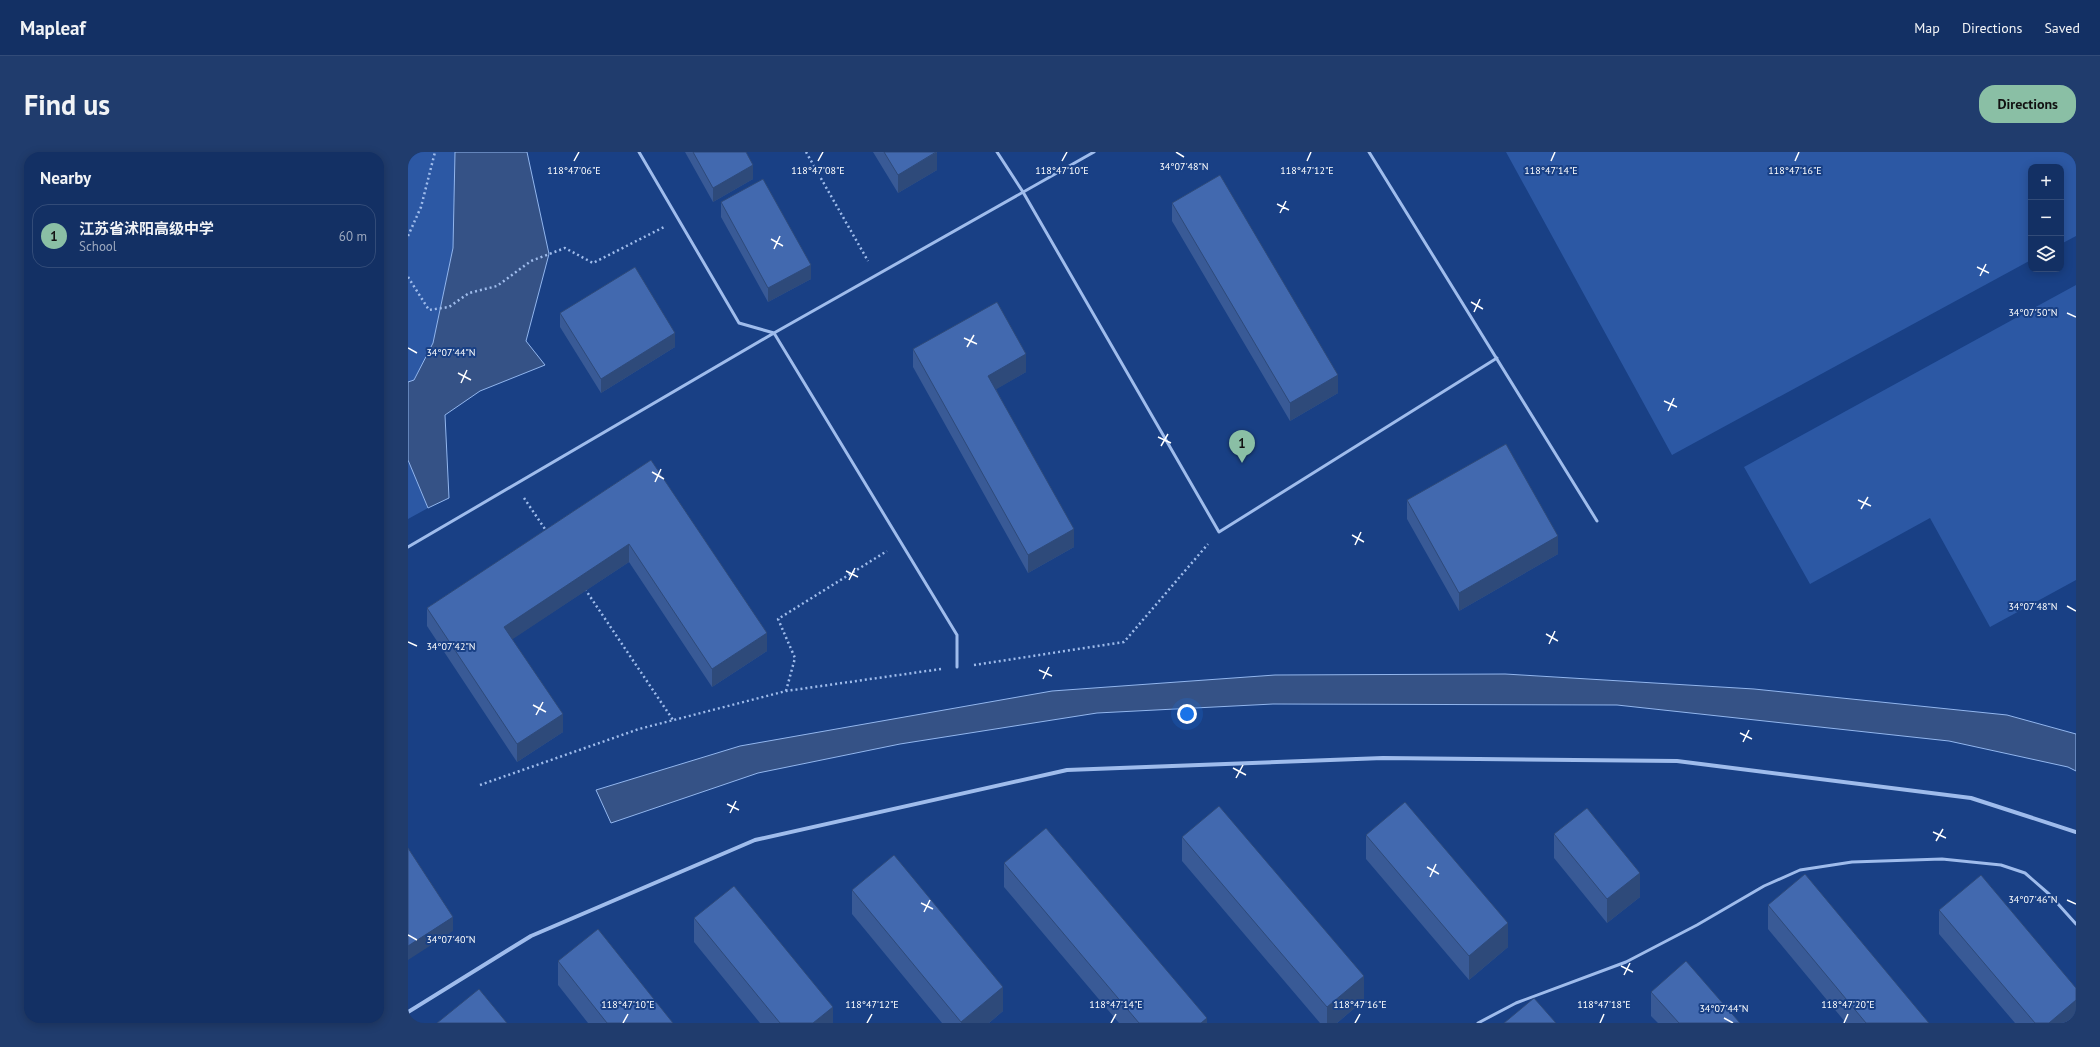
<!DOCTYPE html>
<html lang="en">
<head>
<meta charset="utf-8">
<style>
  :root { --surface:#133064; --page:#203c6d; --text:#f1f3f6; --muted:#9da9bf; --line:#324b78; --accent:#8abfa5 }
  body { margin:0; font-family:"PT Sans","Noto Sans SC",sans-serif; background:var(--page); color:var(--text) }
  .controls { position:absolute; right:12px; top:12px; display:grid; overflow:hidden; border-radius:8px; box-shadow:0 2px 10px #0003 }
  .controls button { width:36px; height:36px; display:grid; place-items:center; padding:0; border:0; border-bottom:1px solid var(--line); background:var(--surface); color:var(--text); font:20px sans-serif }
  .you { position:absolute; left:779px; top:562px; width:14px; height:14px; margin:-10px; border:3px solid #fff; border-radius:50%; background:#1a73e8; box-shadow:0 0 0 6px #1a73e833 }
  .badge { display:grid; place-items:center; width:26px; height:26px; border-radius:50%; background:var(--accent); color:#111; font-size:13px; font-weight:700 }
  .pin { position:absolute; translate:-50% -33px; filter:drop-shadow(0 1px 2px #0008) }
  .pin::after { content:''; position:absolute; top:21px; width:14px; height:12px; background:inherit; clip-path:polygon(0 0,100% 0,50% 100%) }
  .list { margin:0; padding:0; list-style:none }
  h2 { display:flex; justify-content:space-between; align-items:center; height:52px; margin:0; padding:0 16px; font-size:17px }
  h2 small { font-size:13px; font-weight:400; color:var(--muted) }
  .list li { display:grid; grid-template-columns:26px 1fr auto; gap:12px; align-items:center; box-sizing:border-box; height:64px; margin:0 8px 8px; padding:0 8px; border:1px solid var(--line); border-radius:16px }
  .list b { display:block; font-size:15px; white-space:nowrap }
  .list p { margin:0; font-size:13px; white-space:nowrap; color:var(--muted) }
  .list em { font-size:13px; font-style:normal; color:var(--muted) }
  .icon { flex:none; width:22px; height:22px; fill:none; stroke:currentColor; stroke-width:2; stroke-linecap:round; stroke-linejoin:round }
  .map { position:relative; flex:none; width:1668px; height:871px; overflow:hidden; border-radius:16px }
  header { display:flex; align-items:center; gap:24px; box-sizing:border-box; height:56px; padding:0 20px; background:var(--surface); border-bottom:1px solid var(--line) }
  header strong { font-size:19px }
  nav { display:flex; gap:22px; margin-inline-start:auto; font-size:14px }
  .intro { display:flex; align-items:center; justify-content:space-between; box-sizing:border-box; height:96px; padding:0 24px }
  h1 { margin:0; font-size:28px }
  .button { padding:10px 18px; border-radius:16px; background:var(--accent); color:#111; font-size:14px; font-weight:700 }
  main { display:flex; gap:24px; padding:0 24px }
  aside { flex:1; background:var(--surface); border-radius:16px; box-shadow:0 2px 10px #0003 }
  .map>svg:first-child { display:block }
  .green { fill:#2c58a4 }
  .water { fill:#355286; stroke:#92b6ee }
  .lines { fill:none; stroke-linecap:round; stroke-linejoin:round }
  .path { stroke:#9fbcec; stroke-width:2.5; stroke-dasharray:2 3; stroke-linecap:butt }
  .lane { stroke:#9fbcec; stroke-width:3 }
  .street { stroke:#9fbcec; stroke-width:4 }
  .wall { fill:#395a96 }
  .shaded-wall { fill:#2e4a7a }
  .building { fill:#4269af; stroke:#2e4a7a }
  .ticks { fill:none; stroke:#fff; stroke-width:1.5 }
  .ticks-label { font-size:10px; text-anchor:middle; fill:#fff; stroke:#194085; stroke-width:4; stroke-linejoin:round; paint-order:stroke }
</style>
</head>
<body>
<header>
<strong>Mapleaf</strong>
<nav><a>Map</a><a>Directions</a><a>Saved</a></nav>
</header>
<div class="intro"><h1>Find us</h1><a class="button">Directions</a></div>
<main>
<aside>
<h2>Nearby<small></small></h2>
<ul class="list">
<li><span class="badge">1</span><div><b>江苏省沭阳高级中学</b><p>School</p></div><em>60 m</em></li>
</ul>
</aside>
<div class="map">
<svg width="1668" height="871" viewBox="0 0 1668 871">
  <rect width="100%" height="100%" fill="#194085"/>
  <path class="green" d="M0,0H47L45,96L25,191L6,228L0,230Z
    M1098,0H1668V84L1653,92V15H1623V108L1264,303Z
    M1668,133V428L1582,475L1522,366L1402,432L1336,315Z
    M0,308L20,356L0,367Z"/>
  <path class="water" d="M47,0H119L141,102L118,189L137,213L72,239L37,263L41,346L20,356L0,308V230L6,228L25,191L45,96Z
    M1097,522L1346,537L1599,563L1668,582V619L1660,615L1541,589L1209,553L865,552L689,561L492,592L350,621L203,671L188,638L332,594L644,539L867,523Z"/>
  <g class="lines">
    <path class="path" d="M398,0L460,109
      M0,84L13,55L27,0
      M0,125L21,158L41,155L61,141L89,134L123,109L157,96L185,111L256,75
      M116,346L139,380
      M177,437L265,568
      M566,513L716,490L800,392
      M378,539L387,506L370,467L479,399
      M72,633L231,577L378,539L533,517"/>
    <path class="lane" d="M231,0L331,171L366,181L549,483V515
      M589,0L615,40L811,380L1089,206
      M961,0L1189,369
      M0,395L366,181L686,0
      M1070,871L1108,851L1218,810L1289,773L1356,734L1392,718L1444,710L1534,707L1593,713L1617,721L1641,742L1668,772"/>
    <path class="street" d="M0,860L123,784L347,688L659,618L975,606L1269,609L1563,646L1668,680"/>
  </g>
  <path class="wall" d="M277,0H338L345,27L305,50Z
    M465,0H529V18L490,41Z
    M313,50L403,127L360,150L313,65Z
    M764,51L930,241L882,269L764,69Z
    M152,161L267,195L193,241L152,175Z
    M505,197L618,220L588,237L666,395L620,421L505,215Z
    M243,308L359,499L304,535L221,410L104,487L155,580L109,610L19,474V456Z
    M999,348L1150,402L1051,459L999,367Z
    M1146,682L1232,745L1199,771L1146,706Z
    M958,683L1100,795L1061,828L958,707Z
    M774,685L956,848L929,871H912L774,709Z
    M596,711L799,871H711L596,735Z
    M444,738L595,859L581,871H534L444,762Z
    M1360,753L1521,871H1438L1360,777Z
    M1531,758L1668,871H1607L1531,782Z
    M286,766L425,871H352L286,790Z
    M150,809L265,871H180L150,833Z
    M1243,840L1332,871H1250L1243,864Z"/>
  <path class="shaded-wall" d="M529,0V18L490,41V23Z
    M345,13V27L305,50V36Z
    M403,113V127L360,150V136Z
    M267,181V195L193,241V227Z
    M618,202V220L580,242V224Z
    M930,223V241L882,269V251Z
    M666,377V395L620,421V403Z
    M1150,384V402L1051,459V441Z
    M221,392V410L96,493V475Z
    M359,481V499L304,535V517Z
    M155,562V580L109,610V592Z
    M1232,721V745L1199,771V747Z
    M45,765V779L0,808V794Z
    M1100,771V795L1061,828V804Z
    M956,824V848L929,871H919V855Z
    M595,835V859L581,871H553V870Z
    M1668,848V871H1641Z
    M425,855V871H405Z
    M799,866V871H793Z"/>
  <path class="building" d="M285,0H338L345,13L305,36Z
    M476,0H528L490,23Z
    M812,23L930,223L882,251L764,51Z
    M355,27L403,113L360,136L313,50Z
    M227,115L267,181L193,227L152,161Z
    M589,150L618,202L580,224L666,377L620,403L505,197Z
    M1098,292L1150,384L1051,441L999,348Z
    M243,308L359,481L304,517L221,392L96,475L155,562L109,592L19,456Z
    M997,650L1100,771L1061,804L958,683Z
    M811,654L956,824L919,855L774,685Z
    M1179,656L1232,721L1199,747L1146,682Z
    M638,676L799,866L793,871H731L596,711Z
    M0,696L45,765L0,794Z
    M486,703L595,835L553,870L444,738Z
    M1397,722L1521,871H1458L1360,753Z
    M1573,723L1668,836V848L1641,871H1627L1531,758Z
    M326,734L425,855L405,871H372L286,766Z
    M190,777L265,871H199L150,809Z
    M1278,809L1332,871H1271L1243,840Z
    M71,837L99,871H29Z
    M1126,846L1148,871H1096Z"/>
  <path class="ticks" d="M768,0L776,5M166,9L171,0M410,9L415,0M654,9L659,0M899,9L903,0M1143,9L1147,0M1387,9L1391,0M869,52L881,58M872,61L878,49M363,87L375,94M366,97L372,84M1569,115L1581,121M1572,124L1578,112M1063,150L1075,157M1066,160L1072,147M1659,161L1668,165M556,186L569,192M559,195L566,183M0,196L9,201M50,221L63,228M53,231L59,218M1256,249L1269,255M1260,259L1266,246M750,285L763,291M753,294L760,282M244,320L256,327M247,330L253,317M1450,348L1463,354M1453,357L1460,345M944,383L956,390M947,393L953,380M438,419L450,425M441,428L447,416M1659,454L1668,459M1138,482L1150,489M0,490L9,494M1141,492L1147,479M631,518L644,524M635,527L641,515M125,553L138,560M128,563L135,550M1332,581L1344,587M1335,590L1341,578M825,616L838,623M828,626L835,613M319,652L331,658M322,661L328,649M1525,680L1538,686M1528,689L1535,677M1019,715L1031,722M1022,725L1028,712M1659,748L1668,752M513,751L525,757M516,760L522,748M0,783L9,788M1213,814L1225,820M1216,823L1222,811M1316,866L1325,871M215,871L220,862M459,871L464,862M703,871L708,862M947,871L952,862M1192,871L1196,862M1436,871L1440,862"/>
  <g class="ticks-label">
    <text x="776" y="18">34°07'48"N</text>
    <text x="166" y="22">118°47'06"E</text>
    <text x="410" y="22">118°47'08"E</text>
    <text x="654" y="22">118°47'10"E</text>
    <text x="899" y="22">118°47'12"E</text>
    <text x="1143" y="22">118°47'14"E</text>
    <text x="1387" y="22">118°47'16"E</text>
    <text x="1625" y="164">34°07'50"N</text>
    <text x="43" y="204">34°07'44"N</text>
    <text x="1625" y="458">34°07'48"N</text>
    <text x="43" y="498">34°07'42"N</text>
    <text x="1625" y="751">34°07'46"N</text>
    <text x="43" y="791">34°07'40"N</text>
    <text x="220" y="856">118°47'10"E</text>
    <text x="464" y="856">118°47'12"E</text>
    <text x="708" y="856">118°47'14"E</text>
    <text x="952" y="856">118°47'16"E</text>
    <text x="1196" y="856">118°47'18"E</text>
    <text x="1440" y="856">118°47'20"E</text>
    <text x="1316" y="860">34°07'44"N</text>
  </g>
</svg>
<div class="controls">
<button>+</button>
<button>−</button>
<button><svg class="icon" aria-label="layers" viewBox="0 0 24 24"><path d="M12 4l9 5-9 5-9-5zM3 14l9 5 9-5"/></svg></button>
</div>
<div class="you"></div>
<div class="pin badge" style="left:834px;top:311px">1</div>
</div>
</main>
</body>
</html>
